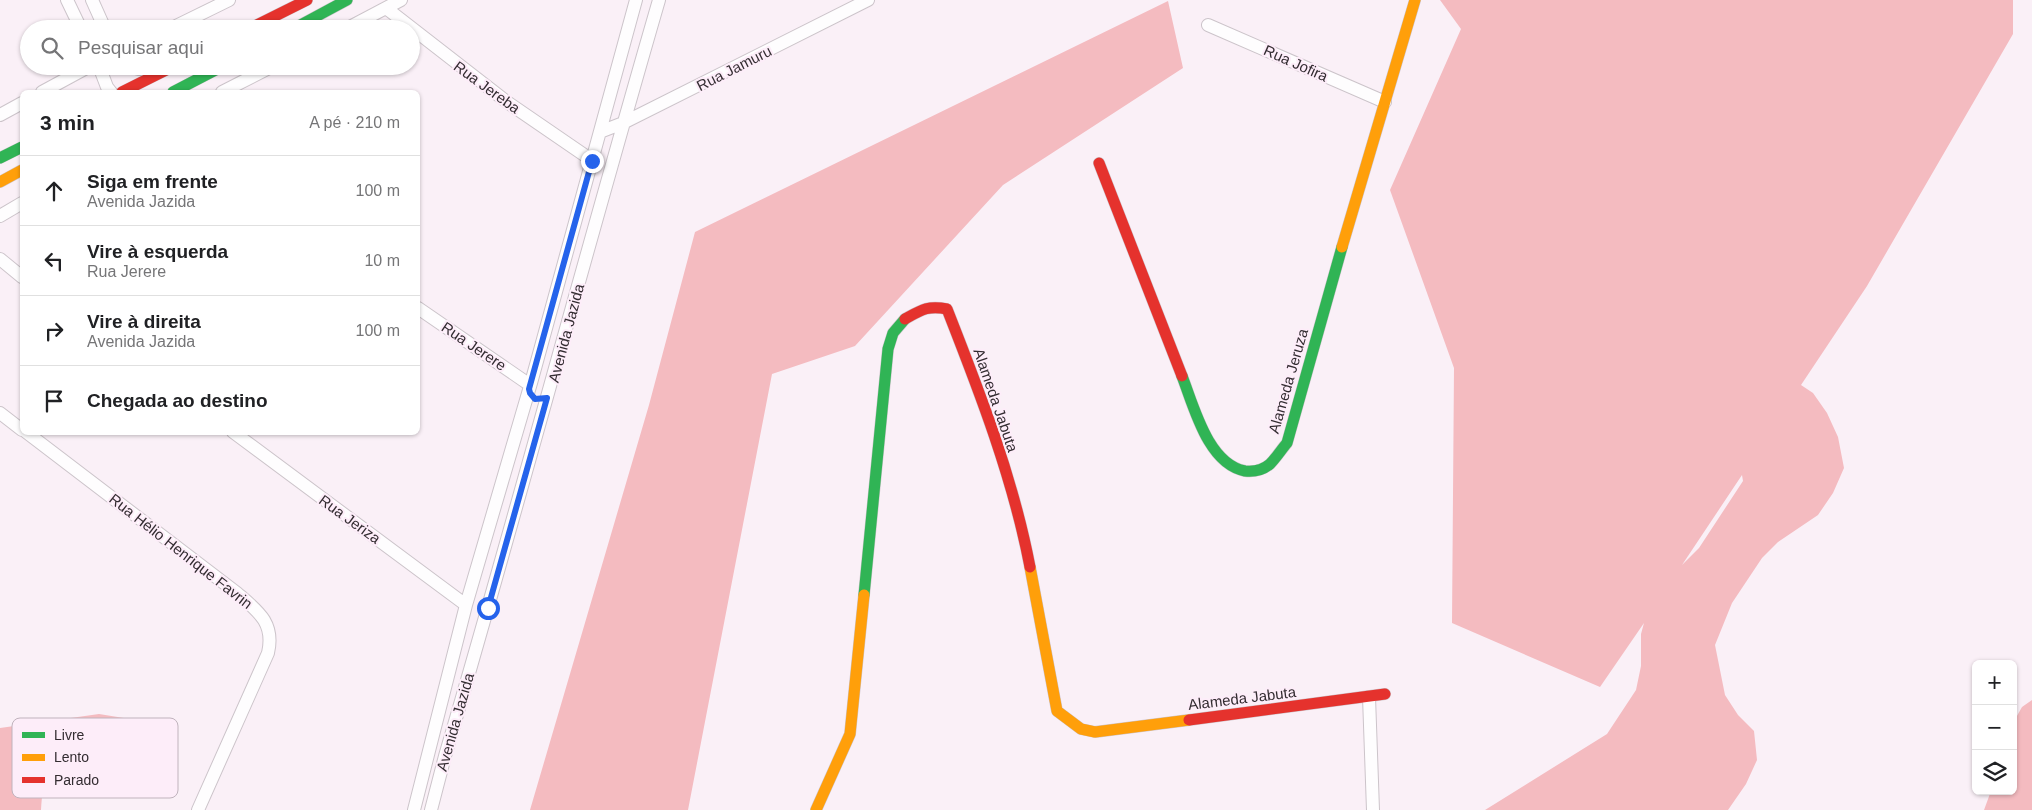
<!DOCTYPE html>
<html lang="pt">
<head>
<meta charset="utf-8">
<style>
  :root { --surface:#fff; --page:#f2f2f2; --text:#202124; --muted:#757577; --line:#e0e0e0 }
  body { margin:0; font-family:Helvetica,sans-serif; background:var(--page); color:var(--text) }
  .controls { position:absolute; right:15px; bottom:15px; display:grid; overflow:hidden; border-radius:8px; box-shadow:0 1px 4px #0004 }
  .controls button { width:45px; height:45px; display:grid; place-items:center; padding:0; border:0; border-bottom:1px solid var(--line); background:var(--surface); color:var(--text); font:25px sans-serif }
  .stop { position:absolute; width:15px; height:15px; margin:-11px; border:4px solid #2563eb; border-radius:50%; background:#fff }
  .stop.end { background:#2563eb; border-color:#fff; box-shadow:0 1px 5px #0008 }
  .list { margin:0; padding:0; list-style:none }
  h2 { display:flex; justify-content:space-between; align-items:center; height:65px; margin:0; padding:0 20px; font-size:21px }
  h2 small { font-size:16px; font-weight:400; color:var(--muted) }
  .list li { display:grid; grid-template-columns:32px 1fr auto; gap:15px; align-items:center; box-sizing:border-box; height:70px; padding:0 20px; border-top:1px solid var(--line) }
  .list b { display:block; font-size:19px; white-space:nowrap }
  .list p { margin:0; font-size:16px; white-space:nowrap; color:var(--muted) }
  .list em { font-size:16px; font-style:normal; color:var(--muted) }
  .icon { flex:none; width:28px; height:28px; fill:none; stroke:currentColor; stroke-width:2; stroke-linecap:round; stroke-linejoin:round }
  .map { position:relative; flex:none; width:2032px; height:810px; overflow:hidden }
  .search { position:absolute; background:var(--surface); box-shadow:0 1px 4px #0004; left:20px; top:20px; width:400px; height:55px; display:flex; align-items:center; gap:12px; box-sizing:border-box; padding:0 18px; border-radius:28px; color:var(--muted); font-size:19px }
  .panel { position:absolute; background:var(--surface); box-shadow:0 1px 4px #0004; left:20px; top:90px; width:400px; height:345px; border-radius:8px }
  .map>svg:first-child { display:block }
  .forest { fill:#f4bbc0; fill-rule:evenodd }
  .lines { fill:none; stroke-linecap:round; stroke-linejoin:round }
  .street-casing { stroke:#ccc4ca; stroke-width:14 }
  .fast-casing { stroke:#ccc4ca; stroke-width:12 }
  .slow-casing { stroke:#ccc4ca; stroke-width:12 }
  .jam-casing { stroke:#ccc4ca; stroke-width:12 }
  .street { stroke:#fefdfe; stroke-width:12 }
  .fast { stroke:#30b455; stroke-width:11 }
  .slow { stroke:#ff9f0a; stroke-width:11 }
  .jam { stroke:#e5322d; stroke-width:11 }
  .route { stroke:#2563eb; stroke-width:6 }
  .labels { text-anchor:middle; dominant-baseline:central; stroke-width:4; stroke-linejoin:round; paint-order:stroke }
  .street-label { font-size:15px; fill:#332c31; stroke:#fdedf9 }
  .key { fill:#fdedf9; stroke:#c0b3bd; stroke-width:1 }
  .key-label { font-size:14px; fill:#332c31 }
</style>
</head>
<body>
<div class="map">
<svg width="2032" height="810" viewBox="0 0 2032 810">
  <rect width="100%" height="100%" fill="#faf0f7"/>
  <path class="forest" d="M1440,0H2013V34L1867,286L1801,385L1813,393L1827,413L1838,437L1844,468L1833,493L1818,515L1778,542L1762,558L1732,603L1715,645L1725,695L1738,715L1754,731L1757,760L1746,784L1728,810H1485L1607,734L1636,690L1641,666V634L1644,623L1600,687L1452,623L1454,368L1390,190L1461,29ZM1742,475L1743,481L1699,548L1682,565Z
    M1168,1L1183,68L1003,185L855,346L772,374L688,810H530L649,405L695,232Z
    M2032,700V810H1984L1991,791H2013V723L2022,707Z
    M99,714L130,719L150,756C124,752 72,742 53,766C43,778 42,795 41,810H0V728Z"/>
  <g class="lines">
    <g class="street-casing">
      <path id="street" d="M67,0L81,29
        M92,0L105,29
        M386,8L507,102L593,161
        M1208,25L1385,102
        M170,29L229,0
        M346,29L401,0
        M99,66L107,87L111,92
        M129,66L139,69L159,66
        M42,92L90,66
        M222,92L273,66
        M0,115L22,103
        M600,132L623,123L868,0
        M0,216L22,203
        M0,259L22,277
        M418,308L530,385
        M0,413L22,430
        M26,432L237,593C258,611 275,623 268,653L198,810
        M233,432L466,605
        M1369,697L1373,810
        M414,810L466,605L531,383L636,0
        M431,810L445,756C519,504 586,251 659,0"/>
    </g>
    <g class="fast-casing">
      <path id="fast" d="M293,29L347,0
        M173,92L223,66
        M0,158L22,147
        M1182,376C1194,407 1208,464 1245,471C1254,472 1263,470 1270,464C1276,458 1281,450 1287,443L1342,247
        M864,595L888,349L893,333L905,319"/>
    </g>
    <g class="slow-casing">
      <path id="slow" d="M0,182L22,170
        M1342,247L1415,0
        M1030,567L1057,711L1081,729L1095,732L1189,720
        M816,810L850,734L864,595"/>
    </g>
    <g class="jam-casing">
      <path id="jam" d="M249,29L307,0
        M122,92L174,66
        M1099,163L1182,376
        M905,319C921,310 928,305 947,309C980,393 1013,478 1030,567
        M1189,720L1385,694"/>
    </g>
    <use href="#street" class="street"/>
    <use href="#fast" class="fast"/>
    <use href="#slow" class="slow"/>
    <use href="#jam" class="jam"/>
  </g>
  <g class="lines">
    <path class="route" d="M488,608L547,398L535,399L530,393L529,389L592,161"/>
  </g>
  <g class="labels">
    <g class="street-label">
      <text transform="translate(1296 63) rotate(24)">Rua Jofira</text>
      <text transform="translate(734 68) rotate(-27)">Rua Jamuru</text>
      <text transform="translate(487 87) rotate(36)">Rua Jereba</text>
      <text transform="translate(566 333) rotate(-75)">Avenida Jazida</text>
      <text transform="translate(474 346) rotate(34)">Rua Jerere</text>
      <text transform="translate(1288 381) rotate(-74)">Alameda Jeruza</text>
      <text transform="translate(996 400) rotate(71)">Alameda Jabuta</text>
      <text transform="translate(350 519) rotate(36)">Rua Jeriza</text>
      <text transform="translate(181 551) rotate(38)">Rua Hélio Henrique Favrin</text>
      <text transform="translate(1242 698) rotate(-7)">Alameda Jabuta</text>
      <text transform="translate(455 722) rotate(-74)">Avenida Jazida</text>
    </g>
  </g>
  <rect x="12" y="718" width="166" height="80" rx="8" class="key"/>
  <rect x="22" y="732" width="23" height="6" fill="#30b455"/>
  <rect x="22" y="754" width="23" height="7" fill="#ff9f0a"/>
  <rect x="22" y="777" width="23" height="6" fill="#e5322d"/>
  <g class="key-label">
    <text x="54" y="740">Livre</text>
    <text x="54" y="762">Lento</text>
    <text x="54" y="785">Parado</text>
  </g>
</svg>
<div class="controls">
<button>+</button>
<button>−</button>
<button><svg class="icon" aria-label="layers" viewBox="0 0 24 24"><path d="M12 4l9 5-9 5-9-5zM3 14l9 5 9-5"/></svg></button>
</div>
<div class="stop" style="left:488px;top:608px"></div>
<div class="stop end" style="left:592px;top:161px"></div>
<div class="search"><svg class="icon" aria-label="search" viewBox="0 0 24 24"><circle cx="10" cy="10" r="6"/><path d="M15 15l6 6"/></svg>Pesquisar aqui</div>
<section class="panel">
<h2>3 min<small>A pé · 210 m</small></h2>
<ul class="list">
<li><svg class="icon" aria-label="ahead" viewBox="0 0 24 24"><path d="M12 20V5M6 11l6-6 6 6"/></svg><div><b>Siga em frente</b><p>Avenida Jazida</p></div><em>100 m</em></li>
<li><svg class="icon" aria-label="left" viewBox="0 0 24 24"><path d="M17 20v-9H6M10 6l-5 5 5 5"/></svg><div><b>Vire à esquerda</b><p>Rua Jerere</p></div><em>10 m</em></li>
<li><svg class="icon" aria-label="right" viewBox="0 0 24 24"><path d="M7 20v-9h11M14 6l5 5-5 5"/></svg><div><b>Vire à direita</b><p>Avenida Jazida</p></div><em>100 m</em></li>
<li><svg class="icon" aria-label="arrive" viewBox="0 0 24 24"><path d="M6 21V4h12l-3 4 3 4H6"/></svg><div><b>Chegada ao destino</b></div></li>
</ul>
</section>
</div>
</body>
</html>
